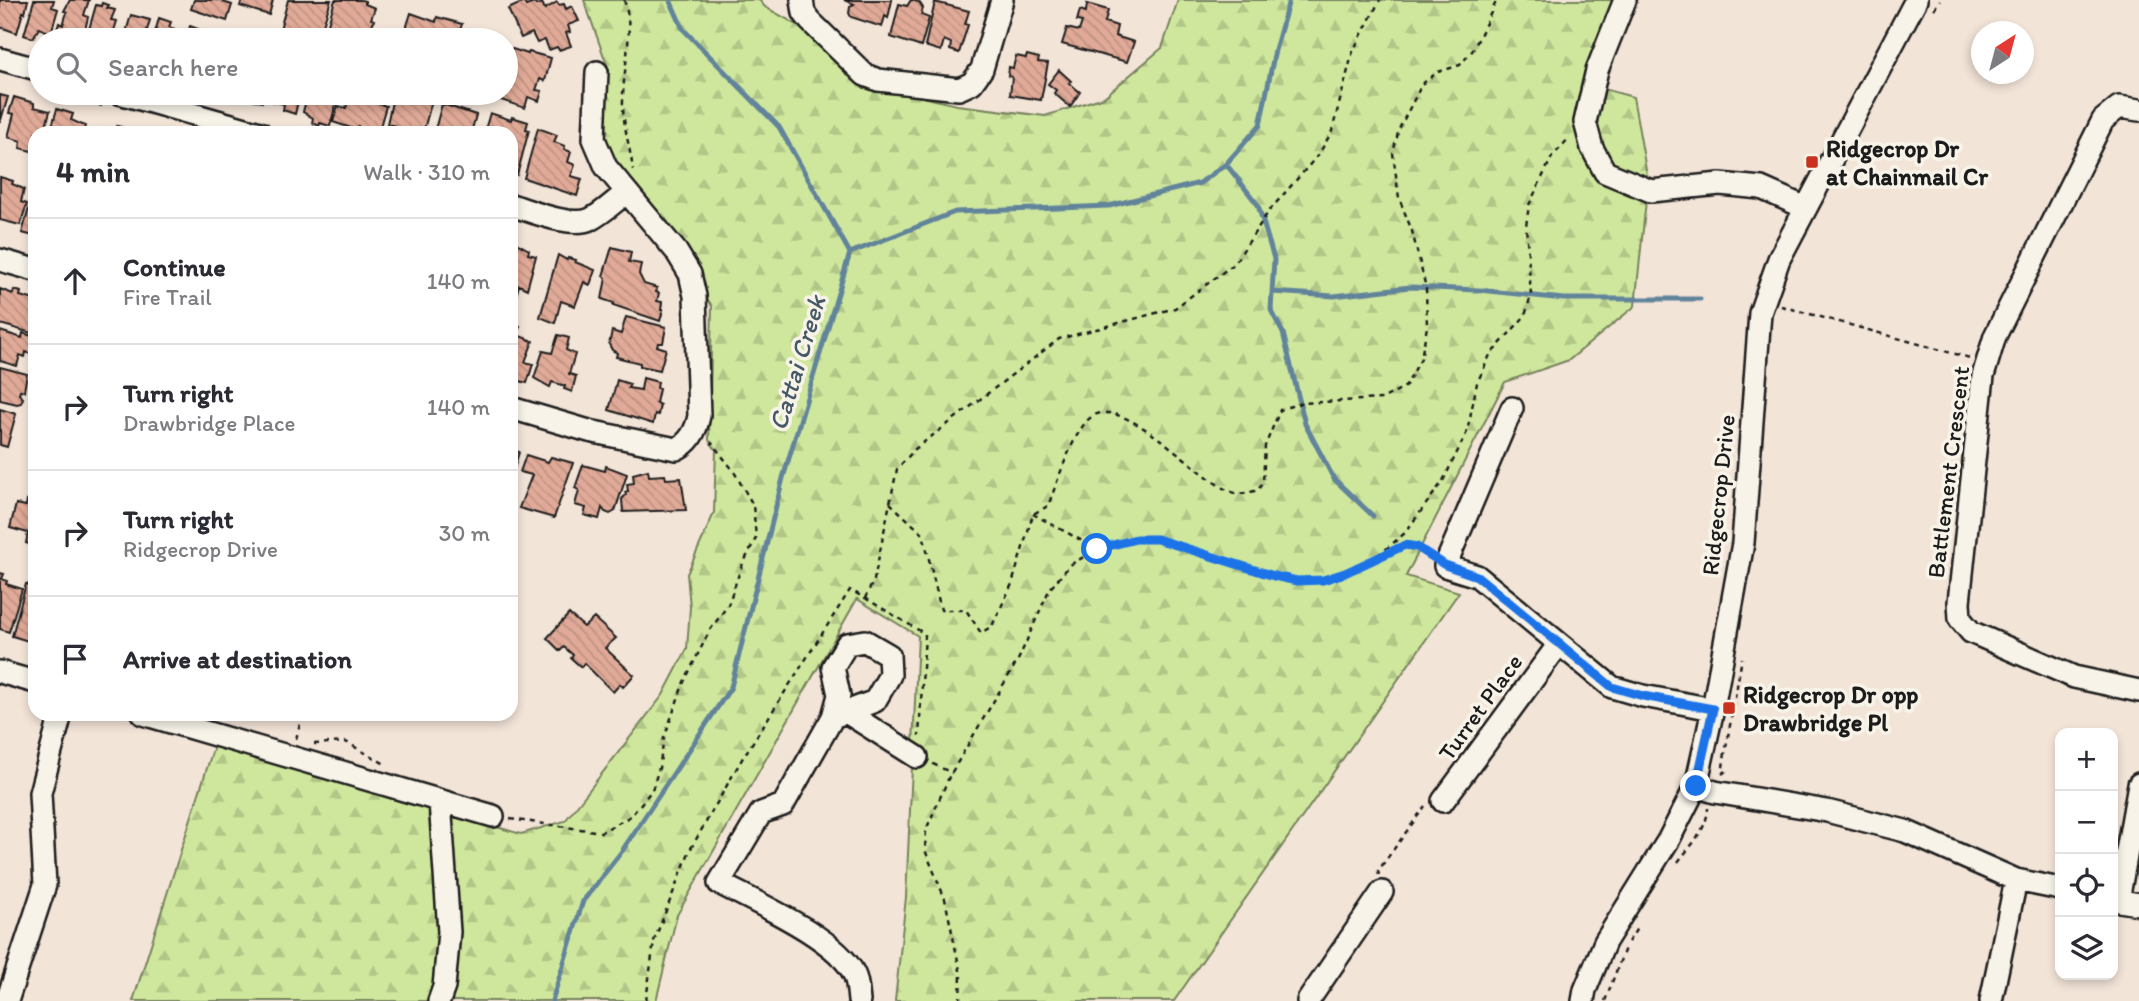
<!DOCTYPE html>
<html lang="en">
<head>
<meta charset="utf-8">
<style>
  :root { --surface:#fff; --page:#f7f7f7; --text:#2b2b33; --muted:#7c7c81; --line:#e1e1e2 }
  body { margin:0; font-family:Itim,sans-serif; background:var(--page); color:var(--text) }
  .controls { position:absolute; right:21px; bottom:21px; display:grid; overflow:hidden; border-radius:14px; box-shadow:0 4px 10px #0003 }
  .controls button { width:63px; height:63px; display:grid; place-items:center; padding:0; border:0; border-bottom:2px solid var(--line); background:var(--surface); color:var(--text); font:35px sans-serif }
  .compass { position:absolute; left:1971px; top:21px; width:63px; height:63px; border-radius:50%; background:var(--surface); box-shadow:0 4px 10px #0003; rotate:36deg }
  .stop { position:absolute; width:21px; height:21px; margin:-16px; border:5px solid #1a73e8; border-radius:50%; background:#fff }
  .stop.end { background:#1a73e8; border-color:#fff; box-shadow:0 2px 7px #0008 }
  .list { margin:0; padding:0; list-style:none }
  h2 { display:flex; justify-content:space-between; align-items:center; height:91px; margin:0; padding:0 28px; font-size:30px }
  h2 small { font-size:23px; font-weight:400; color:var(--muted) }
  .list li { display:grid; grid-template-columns:46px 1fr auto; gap:21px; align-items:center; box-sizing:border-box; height:126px; padding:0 28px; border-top:2px solid var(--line) }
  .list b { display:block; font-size:26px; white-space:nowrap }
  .list p { margin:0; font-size:23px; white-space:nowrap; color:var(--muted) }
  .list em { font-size:23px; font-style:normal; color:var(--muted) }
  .icon { flex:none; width:38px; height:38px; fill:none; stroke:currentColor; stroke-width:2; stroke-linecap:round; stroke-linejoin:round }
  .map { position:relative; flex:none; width:2139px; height:1001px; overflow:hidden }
  .search { position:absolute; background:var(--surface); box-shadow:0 4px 10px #0003; left:28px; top:28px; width:490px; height:77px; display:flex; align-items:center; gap:18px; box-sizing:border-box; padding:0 24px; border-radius:38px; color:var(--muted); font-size:26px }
  .panel { position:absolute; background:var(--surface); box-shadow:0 4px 10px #0003; left:28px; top:126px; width:490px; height:595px; border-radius:21px }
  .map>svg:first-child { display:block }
  .forest { fill:url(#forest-firs); stroke:#76825c; stroke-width:2 }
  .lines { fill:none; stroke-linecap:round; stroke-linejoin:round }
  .stream { stroke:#62849b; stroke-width:5 }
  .building { fill:url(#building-back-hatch); stroke:#1c1c1c; stroke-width:2 }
  .minor-casing { stroke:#1c1c1c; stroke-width:26 }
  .path { stroke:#1c1c1c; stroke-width:2.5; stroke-dasharray:5 5; stroke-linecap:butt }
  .minor { stroke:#f7f3e8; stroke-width:21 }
  .route { stroke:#1a73e8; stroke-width:9 }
  .poi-dot { fill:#c8321e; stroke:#f7f3e8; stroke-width:2.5 }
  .labels { text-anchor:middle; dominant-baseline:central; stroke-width:7; stroke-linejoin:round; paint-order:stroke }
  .poi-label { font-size:24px; font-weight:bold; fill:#1c1c1c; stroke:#f7f3e8; text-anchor:start }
  .street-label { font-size:24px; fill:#1c1c1c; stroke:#f7f3e8 }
  .water-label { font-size:26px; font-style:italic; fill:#455966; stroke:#f7f3e8 }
</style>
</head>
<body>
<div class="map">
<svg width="2139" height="1001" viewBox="0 0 2139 1001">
  <defs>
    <pattern id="forest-firs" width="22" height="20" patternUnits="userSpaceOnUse" patternTransform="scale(1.75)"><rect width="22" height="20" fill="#cfe79d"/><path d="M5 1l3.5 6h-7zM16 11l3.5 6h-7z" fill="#b1c687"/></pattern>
    <pattern id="building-back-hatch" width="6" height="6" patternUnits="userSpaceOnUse" patternTransform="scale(1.75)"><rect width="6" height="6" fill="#e1aa98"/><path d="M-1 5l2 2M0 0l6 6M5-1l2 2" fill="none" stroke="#c09282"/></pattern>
  </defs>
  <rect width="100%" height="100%" fill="#f3e4d8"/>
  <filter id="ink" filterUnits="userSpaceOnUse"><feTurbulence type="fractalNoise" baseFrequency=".0143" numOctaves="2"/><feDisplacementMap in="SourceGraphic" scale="14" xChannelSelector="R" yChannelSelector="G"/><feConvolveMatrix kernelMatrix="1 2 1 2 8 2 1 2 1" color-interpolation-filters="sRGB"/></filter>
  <g filter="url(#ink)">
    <path class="forest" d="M584,0H759L765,7L803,28L862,83L957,105L1045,116L1104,97L1162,48L1178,0H1621L1593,86L1633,97L1648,181L1635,306L1569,360L1505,382L1406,576L1459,592L1174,1001H895L906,897L918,636L857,599L677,915L656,1001H133L214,746L521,834L565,821L663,695L687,649L690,607L687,574L714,513L716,450L709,440L712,306L611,154L605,136L608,68Z"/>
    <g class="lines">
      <path class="stream" d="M670,0L683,29L779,127L850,253
        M1226,164L1258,205L1274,259L1271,310L1283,333L1305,424L1334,479L1373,516
        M1272,292L1334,296L1410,287L1479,290L1564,299H1700
        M552,1001L583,901L622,851L731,687L783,478L850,253L955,212L1109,206L1200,183L1226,164L1260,125L1275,50L1289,0"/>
    </g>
    <path class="building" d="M0,0H28L25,13L23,12L17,33L0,27Z
      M34,0H54L52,7L58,9L51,33L39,28L33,38L24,35Z
      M70,0H89L84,15L88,17L85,30L81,29L78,34L73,32L70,40H54L59,23L63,25L67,12L64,11Z
      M194,0H223V2L232,5L227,21L191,9Z
      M242,0H273L269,15L240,6Z
      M288,0H331L321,31L316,29L312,40H303L279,33Z
      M335,0H361L365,1V4L375,8L371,19L374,20L370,31L375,33L373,40H331L332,37L325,34Z
      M844,0H892L888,18L885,16L882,27L851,17L849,13L850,7L854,4Z
      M911,0L919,2L923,8L921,15L929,18L921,47L891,37L899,4L907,6Z
      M524,2L526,6L534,3L536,5L542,3L545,9L557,2L559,5L564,4L566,9L572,6L579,21L568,25L570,32L566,33L571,46L559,50L557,47L549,50L545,40L537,43L532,33L521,38L508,9Z
      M935,2L969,11L965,24L968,25L959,53L950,50L951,43L944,40L941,51L925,46Z
      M102,3L109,5L107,8L115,10L111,20L117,21L111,40H86L96,5L101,6Z
      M1087,4L1108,10L1105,22L1117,26L1115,36L1134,42L1127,62L1062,44L1067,28L1079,31L1082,22L1077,21L1080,10L1086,12Z
      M411,13L436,22L437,17L462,24L457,40H411L413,34L405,32Z
      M131,15L150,20L145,37L148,38L147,40H119L120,38L124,39Z
      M159,18L171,22L169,27L175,29L171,40H153Z
      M190,26L201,30L198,40H186Z
      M506,47L528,54L529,52L551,58L545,81L540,79L536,90L542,91L539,101L528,97L525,108L498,99L499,97L487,93H506Z
      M1027,55L1039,58L1038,62L1048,63L1041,100L1010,95L1012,77L1008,76L1009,67L1013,68L1016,56L1026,58Z
      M1059,70L1071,81L1069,83L1080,92L1070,107L1054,93L1056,90L1048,84Z
      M249,93H265L262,102L248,98Z
      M274,93H300L295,114L283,110L284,104L271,101Z
      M313,93H339L330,126L320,123L319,126L312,123L313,118L303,112L307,96L312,97Z
      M350,93H377L378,96L376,103L386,106L379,130L368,128L366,133H364L358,131V125L357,130L333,122L338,106L346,108Z
      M394,93L406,95V93H434L423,133H409L404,130L403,133L395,130L396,126L387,124Z
      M0,95L8,97L0,123Z
      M14,97L34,103V107L50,111L44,133H35V152L20,148L21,141L8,137L14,114L9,113Z
      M442,104L476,115L471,133H434Z
      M57,109L73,114L71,120L85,126L83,133H50Z
      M490,113L511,120L512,117L528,122L526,129L529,130L517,175L511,173V133H484Z
      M117,126L132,130L131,133H115Z
      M538,128L557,135L554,142L565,146L564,149L571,152L568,162L575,165L571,176L582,179L577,196L524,178Z
      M0,177L13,181L12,184L24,189L21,202L27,204L20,225L0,220Z
      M35,187V231L34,236L22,233Z
      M511,240L529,250L528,254L536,256L527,289L519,285L512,311Z
      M612,247L631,252L629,262L641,264L639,274L644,284L657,288L656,292L659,293L657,301L662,302L661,310H663L660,321L613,305L614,303L602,299L606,278L603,276Z
      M558,255L567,260L568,258L576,260L575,262L595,270L590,285L584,282L575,306L561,301L555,323L540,317Z
      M0,289L13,294L14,290L21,292L20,296L35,300V334L0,324Z
      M626,317L666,327L663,343H658L657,346L666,349L660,370L640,366V363L616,357L617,353L612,350L609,344L612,331L621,334Z
      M511,323L520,326L517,335L533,341L525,362L533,364L527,383L516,380L515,384L511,383Z
      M0,331L22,338L23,333L35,337L34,355L26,352L25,357L20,355L17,366L0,361Z
      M558,335L569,338L566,350L575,354L569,374L576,376L572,392L564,389L565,386L552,382L550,387L534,378L543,351L552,353Z
      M0,367L27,374L24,391L20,390L19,394L23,398L21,403L17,404L0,400Z
      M643,378L658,382L657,388L659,389L656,403L660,405L658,415L655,414L653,424L609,410L617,380L630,384L628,388L641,390Z
      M0,409L16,414L7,447L0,445Z
      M511,447L512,450L519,452L514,469L511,468Z
      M526,455L548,462L551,457L573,463L554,518L519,508L532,475L520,472Z
      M583,465L605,471L606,466L627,474L615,511L610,514L605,512L602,508L599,519L584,515L586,508L575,505L579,490L575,488Z
      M648,470L649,476L665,475L666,479L681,478L686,510L623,512L622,499L626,495L625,492L628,491L627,484L634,483L633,474Z
      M27,501L34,504L33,508L35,509V546L26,543L28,533L10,528L16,504L26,506Z
      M0,573L4,574L2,579L7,581L6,584L22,589L9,632L0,629Z
      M26,584L35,586V643L12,636Z
      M569,614L584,627L594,618L616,638L605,648L634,675L623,687L620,684L613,692L584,663L581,667L571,658L573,655L564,647L560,651L547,638Z"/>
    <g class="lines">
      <g class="minor-casing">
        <path id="minor" d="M802,0L804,13L810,21L865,75L878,80L959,89L972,83L982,69L1002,0
          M1625,0L1597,70L1585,122L1592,148L1605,172L1651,191L1720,184L1761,188L1806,208
          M0,59L40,70
          M119,93L260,133
          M2139,110L2119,107L2103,120L1995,336L1983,376L1959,602L1960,619L1971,632L2074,677L2139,691
          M511,205C531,211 571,228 591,219C603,213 615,201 626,193
          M0,260L35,270
          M511,408L589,431L676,449C690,443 696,431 699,416L695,296L690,274L676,251L606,167L594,139L597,72
          M1512,408L1445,566L1477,576L1612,687L1643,696L1713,709
          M0,672L35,682
          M846,712L917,757
          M143,714L493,816
          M833,717L875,701L890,675L889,655L865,641L847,644L833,667L839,695L833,717L783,805L761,813L719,883C755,902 837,938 854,974C858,982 858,993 859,1001
          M1696,786L1715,792L1827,811L1905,831L2016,880L2060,889
          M1443,801L1559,644
          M2113,900L2139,904
          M2118,901L2139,784
          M7,1001L45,885L40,793L61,714
          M439,1001L444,987L449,932L440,801
          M1308,1001L1382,892
          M1583,1001L1585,990L1605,942L1669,839L1696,786L1713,709L1743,543L1760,313L1779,259L1916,0
          M1991,1001L2016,880"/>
      </g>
      <path class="path" d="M624,0C635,31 623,67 623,99C622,123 630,146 633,170
        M1934,9L1940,0
        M59,93L106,107
        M1781,306L1970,358
        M890,503L923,534L941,610H966L981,633L992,626L1012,584L1033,514L1048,506C1057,483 1073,432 1090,418C1121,391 1200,478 1227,490C1238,496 1247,493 1258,490L1263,482L1265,446L1280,410L1300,403L1382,399L1406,386L1421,358L1427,327L1426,288L1412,231L1399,198L1393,153L1399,129L1422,84L1438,72L1460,65L1473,50L1497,0
        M1033,514L1097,549
        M1378,556L1405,533L1443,481L1467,432L1477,383L1490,355L1525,316L1531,295L1526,226L1529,205L1552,157L1570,137
        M865,598L925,634L919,736
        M296,739L303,714
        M314,744L346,742L385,764
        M933,764L952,773
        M1722,774L1726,771L1723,768L1724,759L1742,658
        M510,819L601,832L631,816L652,790L659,768L664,738L684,682L710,630L728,605L741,568L756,538L753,505L733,470L711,442
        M1678,862C1691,845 1707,830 1708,808
        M1379,875L1378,871L1425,806
        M1628,942L1638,927
        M646,1001L654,941L690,850L742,759L850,590L865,598L874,580L897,469L915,449L1059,339L1175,308L1234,264L1269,211L1319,154L1332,131L1353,51L1380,0
        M960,1001L961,975L945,899L925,850L926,830L949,777L1019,658L1049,590L1070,565L1097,549L1136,539H1157L1274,576L1297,581H1323L1345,573L1405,545L1417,547L1429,555
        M1605,1001L1625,948"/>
      <use href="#minor" class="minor"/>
    </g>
  </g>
  <g class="lines" filter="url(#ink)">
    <path class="route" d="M1097,549L1136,539H1157L1274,576L1297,581L1323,580L1345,573L1405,545L1417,547L1445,565L1477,576L1612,687L1643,696L1713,709L1696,786"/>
  </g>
  <g class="poi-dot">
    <rect x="1805" y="155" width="14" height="14" rx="3.5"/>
    <rect x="1722" y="701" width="14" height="14" rx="3.5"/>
  </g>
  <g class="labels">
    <g class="poi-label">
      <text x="1826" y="148">Ridgecrop Dr<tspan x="1826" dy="28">at Chainmail Cr</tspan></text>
      <text x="1743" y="694">Ridgecrop Dr opp<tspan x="1743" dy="28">Drawbridge Pl</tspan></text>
    </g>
    <g class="street-label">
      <text transform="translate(1948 472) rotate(-83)">Battlement Crescent</text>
      <text transform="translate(1718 495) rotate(-84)">Ridgecrop Drive</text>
      <text transform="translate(1480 707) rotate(-54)">Turret Place</text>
    </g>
    <g class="water-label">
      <text transform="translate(797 363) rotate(-73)">Cattai Creek</text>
    </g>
  </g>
</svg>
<div class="controls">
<button>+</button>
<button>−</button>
<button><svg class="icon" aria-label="locate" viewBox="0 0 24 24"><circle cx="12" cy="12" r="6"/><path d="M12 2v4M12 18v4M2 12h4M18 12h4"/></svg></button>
<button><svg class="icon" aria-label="layers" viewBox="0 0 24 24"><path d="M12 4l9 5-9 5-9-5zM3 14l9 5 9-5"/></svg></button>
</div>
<svg class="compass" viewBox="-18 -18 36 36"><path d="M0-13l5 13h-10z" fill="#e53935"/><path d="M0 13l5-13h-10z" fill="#7c7c81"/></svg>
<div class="stop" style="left:1097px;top:549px"></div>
<div class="stop end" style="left:1696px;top:786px"></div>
<div class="search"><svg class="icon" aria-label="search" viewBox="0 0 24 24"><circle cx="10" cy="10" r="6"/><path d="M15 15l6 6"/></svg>Search here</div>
<section class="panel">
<h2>4 min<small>Walk · 310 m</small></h2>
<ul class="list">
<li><svg class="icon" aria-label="ahead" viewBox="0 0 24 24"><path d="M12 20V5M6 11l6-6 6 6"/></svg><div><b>Continue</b><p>Fire Trail</p></div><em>140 m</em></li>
<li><svg class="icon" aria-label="right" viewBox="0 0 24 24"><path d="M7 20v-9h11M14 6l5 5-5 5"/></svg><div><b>Turn right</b><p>Drawbridge Place</p></div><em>140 m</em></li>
<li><svg class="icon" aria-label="right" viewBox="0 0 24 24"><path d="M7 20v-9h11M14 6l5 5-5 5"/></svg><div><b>Turn right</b><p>Ridgecrop Drive</p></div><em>30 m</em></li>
<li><svg class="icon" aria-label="arrive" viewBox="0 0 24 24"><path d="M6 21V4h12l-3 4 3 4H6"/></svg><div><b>Arrive at destination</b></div></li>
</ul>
</section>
</div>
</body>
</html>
